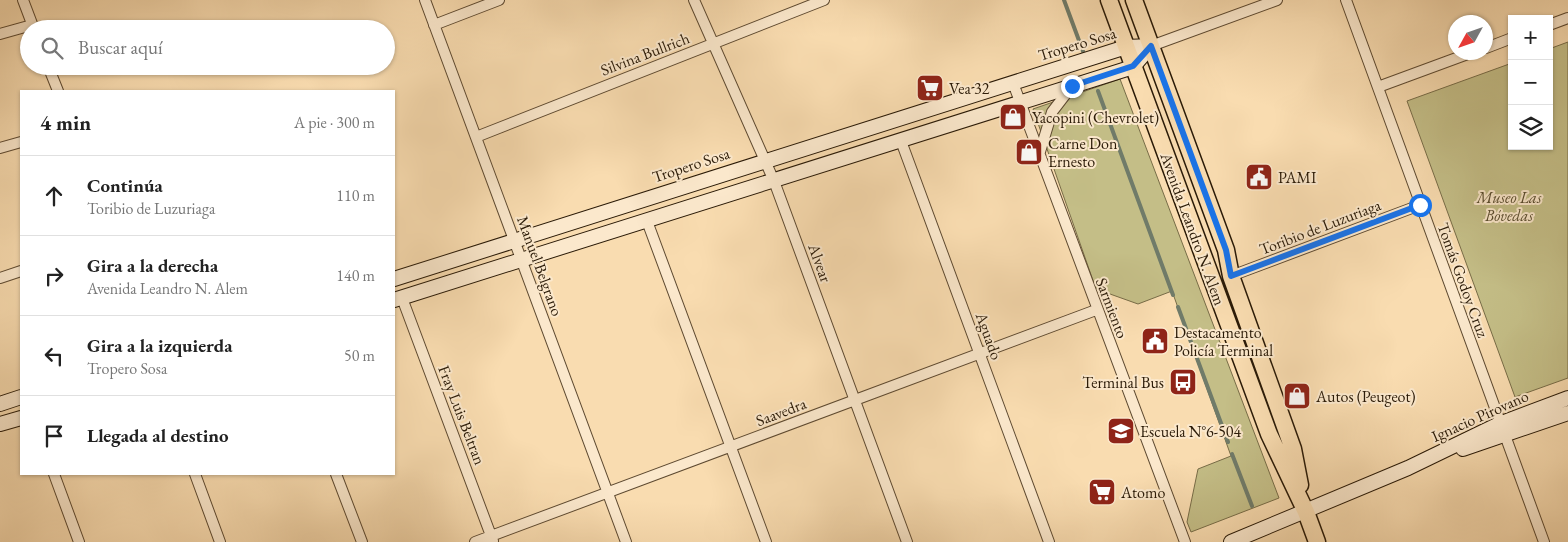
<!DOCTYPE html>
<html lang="es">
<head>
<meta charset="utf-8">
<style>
  :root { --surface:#fff; --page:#f6f6f6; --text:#222; --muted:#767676; --line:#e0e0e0 }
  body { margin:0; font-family:"EB Garamond",serif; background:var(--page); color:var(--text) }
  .controls { position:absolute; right:15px; top:15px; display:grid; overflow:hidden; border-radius:0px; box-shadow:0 1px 4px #0004 }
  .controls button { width:45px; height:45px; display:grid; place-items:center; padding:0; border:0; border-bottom:1px solid var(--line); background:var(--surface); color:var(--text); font:25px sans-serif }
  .compass { position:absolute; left:1448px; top:15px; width:45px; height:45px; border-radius:50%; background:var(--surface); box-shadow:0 1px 4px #0004; rotate:230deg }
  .stop { position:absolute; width:15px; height:15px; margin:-11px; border:4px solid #1a73e8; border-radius:50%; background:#fff }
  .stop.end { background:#1a73e8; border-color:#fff; box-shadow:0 1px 5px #0008 }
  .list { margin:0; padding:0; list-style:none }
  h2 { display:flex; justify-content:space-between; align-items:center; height:65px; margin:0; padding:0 20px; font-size:21px }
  h2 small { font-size:16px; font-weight:400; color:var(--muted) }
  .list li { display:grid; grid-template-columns:32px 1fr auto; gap:15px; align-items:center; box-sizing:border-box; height:80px; padding:0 20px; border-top:1px solid var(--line) }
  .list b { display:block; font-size:19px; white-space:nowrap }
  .list p { margin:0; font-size:16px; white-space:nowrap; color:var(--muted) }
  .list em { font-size:16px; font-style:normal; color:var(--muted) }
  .icon { flex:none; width:28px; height:28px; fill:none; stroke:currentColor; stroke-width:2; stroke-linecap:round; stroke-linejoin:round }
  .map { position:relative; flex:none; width:1568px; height:542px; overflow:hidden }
  .search { position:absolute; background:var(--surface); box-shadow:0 1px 4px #0004; left:20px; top:20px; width:375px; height:55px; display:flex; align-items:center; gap:12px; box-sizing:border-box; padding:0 18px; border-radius:28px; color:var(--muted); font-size:19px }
  .panel { position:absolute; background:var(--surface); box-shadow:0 1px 4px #0004; left:20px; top:90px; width:375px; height:385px; border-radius:0px }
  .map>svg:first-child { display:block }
  .green { fill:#c4be87; stroke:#776c47 }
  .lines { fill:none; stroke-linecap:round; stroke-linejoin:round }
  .stream { stroke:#707b69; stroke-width:4 }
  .street-casing { stroke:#5e4a31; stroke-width:12 }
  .secondary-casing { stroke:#2a1a07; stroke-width:16 }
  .primary-casing { stroke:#2a1a07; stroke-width:19 }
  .street { stroke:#fbe8cc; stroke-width:10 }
  .secondary { stroke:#fbe8cc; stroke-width:14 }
  .primary { stroke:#f9dcb0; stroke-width:16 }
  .route { stroke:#1a73e8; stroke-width:6 }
  .labels { text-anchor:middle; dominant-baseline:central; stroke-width:4; stroke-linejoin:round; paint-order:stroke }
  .street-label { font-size:16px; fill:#2a1a07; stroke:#fbe8cc }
  .poi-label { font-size:16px; fill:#2a1a07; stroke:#fbe8cc; text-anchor:start }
  .park-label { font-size:16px; font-style:italic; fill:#584b2d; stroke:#fbe8cc }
</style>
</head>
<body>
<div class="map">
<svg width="1568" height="542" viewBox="0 0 1568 542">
  <rect width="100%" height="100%" fill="#f9dcb0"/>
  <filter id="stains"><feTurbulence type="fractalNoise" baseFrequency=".004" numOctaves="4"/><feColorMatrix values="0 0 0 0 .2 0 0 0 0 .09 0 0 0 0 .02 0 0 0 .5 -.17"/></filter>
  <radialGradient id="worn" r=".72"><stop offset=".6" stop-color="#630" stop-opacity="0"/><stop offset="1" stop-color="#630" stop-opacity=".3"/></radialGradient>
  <path class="green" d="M1568,42V378L1515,397L1407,101L1512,63V146H1549V49Z
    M1120,79L1279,498L1191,532L1187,522L1198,469L1231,456L1172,291L1138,304L1096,289L1033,109Z"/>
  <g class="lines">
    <path class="stream" d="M1064,0L1084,54
      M1098,91L1173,295
      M1178,307L1228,442
      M1232,454L1252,506"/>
    <g class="street-casing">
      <path id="street" d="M23,0L34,29
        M425,0L626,542
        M694,0L774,181L907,542
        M1346,0L1544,542
        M434,25L499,0
        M1549,25L1568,18
        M0,34L32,25
        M1151,46L1277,0
        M1486,48L1512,38
        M48,66L58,91
        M1013,83L1185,542
        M1378,87L1473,52
        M476,137L824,0
        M901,141L1049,542
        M0,148L21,142
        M1039,155L1052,112L1072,86
        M647,221L766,542
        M1231,276L1420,205
        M0,278L21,271
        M402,298L493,541
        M54,474L79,542
        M195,474L220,542
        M336,474L362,542
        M475,542L1096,310"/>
    </g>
    <g class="secondary-casing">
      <path id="secondary" d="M394,279L1126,47L1151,46
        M394,300L1133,67L1151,46
        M0,404L21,397
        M0,424L21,418
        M1463,449L1568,413
        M1231,542L1408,468L1499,424L1568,398"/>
    </g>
    <g class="primary-casing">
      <path id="primary" d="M1109,0L1269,434L1306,512L1317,542
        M1134,0L1226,250L1231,276L1293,449L1300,485"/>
    </g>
    <use href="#street" class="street"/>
    <use href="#secondary" class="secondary"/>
    <use href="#primary" class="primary"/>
  </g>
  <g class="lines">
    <path class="route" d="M1072,86L1133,66L1151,46L1226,250L1231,276L1420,205"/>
  </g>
  <defs>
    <g id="supermarket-square" transform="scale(1.4375)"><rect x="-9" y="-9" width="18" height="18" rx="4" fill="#8f2418" stroke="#fbe8cc"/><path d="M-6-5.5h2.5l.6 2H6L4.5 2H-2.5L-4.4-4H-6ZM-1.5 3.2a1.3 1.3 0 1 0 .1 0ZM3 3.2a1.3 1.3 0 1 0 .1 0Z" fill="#fff"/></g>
    <g id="shop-square" transform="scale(1.4375)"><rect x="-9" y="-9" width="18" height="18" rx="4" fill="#8f2418" stroke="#fbe8cc"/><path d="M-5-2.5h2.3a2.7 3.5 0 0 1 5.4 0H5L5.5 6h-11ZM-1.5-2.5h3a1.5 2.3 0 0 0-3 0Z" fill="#fff"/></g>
    <g id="civic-square" transform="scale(1.4375)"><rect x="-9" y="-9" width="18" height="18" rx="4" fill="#8f2418" stroke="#fbe8cc"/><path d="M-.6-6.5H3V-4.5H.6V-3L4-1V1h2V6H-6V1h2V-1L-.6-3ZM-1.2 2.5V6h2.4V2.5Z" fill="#fff"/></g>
    <g id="bus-square" transform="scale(1.4375)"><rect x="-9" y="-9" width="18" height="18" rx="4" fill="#8f2418" stroke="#fbe8cc"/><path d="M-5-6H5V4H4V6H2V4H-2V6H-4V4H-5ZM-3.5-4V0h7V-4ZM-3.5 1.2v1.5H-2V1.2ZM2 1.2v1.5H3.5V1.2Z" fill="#fff"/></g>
    <g id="school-square" transform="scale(1.4375)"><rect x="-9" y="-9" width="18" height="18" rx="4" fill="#8f2418" stroke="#fbe8cc"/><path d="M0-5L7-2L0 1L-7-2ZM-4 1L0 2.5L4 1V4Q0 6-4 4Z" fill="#fff"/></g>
  </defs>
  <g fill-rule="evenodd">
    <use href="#supermarket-square" x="930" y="88"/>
    <use href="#shop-square" x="1013" y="117"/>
    <use href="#shop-square" x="1029" y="152"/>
    <use href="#civic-square" x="1259" y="177"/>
    <use href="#civic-square" x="1155" y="341"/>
    <use href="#bus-square" x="1183" y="382"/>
    <use href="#shop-square" x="1297" y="396"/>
    <use href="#school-square" x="1121" y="431"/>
    <use href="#supermarket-square" x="1102" y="492"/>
  </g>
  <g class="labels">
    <g class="street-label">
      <text transform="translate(1077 44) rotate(-17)">Tropero Sosa</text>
      <text transform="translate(645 54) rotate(-21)">Silvina Bullrich</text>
      <text transform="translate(691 165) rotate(-18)">Tropero Sosa</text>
      <text transform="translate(1320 227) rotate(-21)">Toribio de Luzuriaga</text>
      <text transform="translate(1193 229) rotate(70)">Avenida Leandro N. Alem</text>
      <text transform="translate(820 263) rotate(70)">Alvear</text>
      <text transform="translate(540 266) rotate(70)">Manuel Belgrano</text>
      <text transform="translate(1463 280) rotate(70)">Tomás Godoy Cruz</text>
      <text transform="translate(1112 308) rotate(69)">Sarmiento</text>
      <text transform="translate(989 336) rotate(70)">Aguado</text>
      <text transform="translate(781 412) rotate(-21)">Saavedra</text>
      <text transform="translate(462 415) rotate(69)">Fray Luis Beltran</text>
      <text transform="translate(1480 416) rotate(-24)">Ignacio Pirovano</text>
    </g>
    <g class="poi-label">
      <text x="949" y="88">Vea 32</text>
      <text x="1032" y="117">Yacopini (Chevrolet)</text>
      <text x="1048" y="143">Carne Don<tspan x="1048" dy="18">Ernesto</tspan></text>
      <text x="1278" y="177">PAMI</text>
      <text x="1174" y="332">Destacamento<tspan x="1174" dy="18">Policía Terminal</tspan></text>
      <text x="1164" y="382" text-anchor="end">Terminal Bus</text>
      <text x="1316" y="396">Autos (Peugeot)</text>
      <text x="1140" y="431">Escuela N°6-504</text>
      <text x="1121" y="492">Atomo</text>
    </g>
    <g class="park-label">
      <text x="1509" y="197">Museo Las<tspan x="1509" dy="18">Bóvedas</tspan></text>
    </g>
  </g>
  <rect width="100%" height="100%" filter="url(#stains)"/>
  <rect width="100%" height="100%" fill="url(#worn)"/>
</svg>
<div class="controls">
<button>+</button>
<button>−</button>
<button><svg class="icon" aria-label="layers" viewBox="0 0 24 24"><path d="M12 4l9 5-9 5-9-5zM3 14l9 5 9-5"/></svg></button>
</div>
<svg class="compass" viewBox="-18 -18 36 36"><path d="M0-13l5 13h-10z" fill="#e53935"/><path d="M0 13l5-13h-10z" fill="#767676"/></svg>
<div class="stop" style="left:1420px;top:205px"></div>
<div class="stop end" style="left:1072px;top:86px"></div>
<div class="search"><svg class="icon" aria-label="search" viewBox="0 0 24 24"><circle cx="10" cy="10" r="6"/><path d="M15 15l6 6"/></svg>Buscar aquí</div>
<section class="panel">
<h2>4 min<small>A pie · 300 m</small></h2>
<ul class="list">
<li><svg class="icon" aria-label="ahead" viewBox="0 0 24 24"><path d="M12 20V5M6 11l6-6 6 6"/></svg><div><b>Continúa</b><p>Toribio de Luzuriaga</p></div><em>110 m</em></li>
<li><svg class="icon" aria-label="right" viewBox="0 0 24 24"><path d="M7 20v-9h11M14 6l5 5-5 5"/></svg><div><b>Gira a la derecha</b><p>Avenida Leandro N. Alem</p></div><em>140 m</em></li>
<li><svg class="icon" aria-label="left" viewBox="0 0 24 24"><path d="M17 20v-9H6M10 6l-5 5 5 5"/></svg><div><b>Gira a la izquierda</b><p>Tropero Sosa</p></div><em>50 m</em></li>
<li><svg class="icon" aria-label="arrive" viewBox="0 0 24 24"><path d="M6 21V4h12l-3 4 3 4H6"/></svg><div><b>Llegada al destino</b></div></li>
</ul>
</section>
</div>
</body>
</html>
